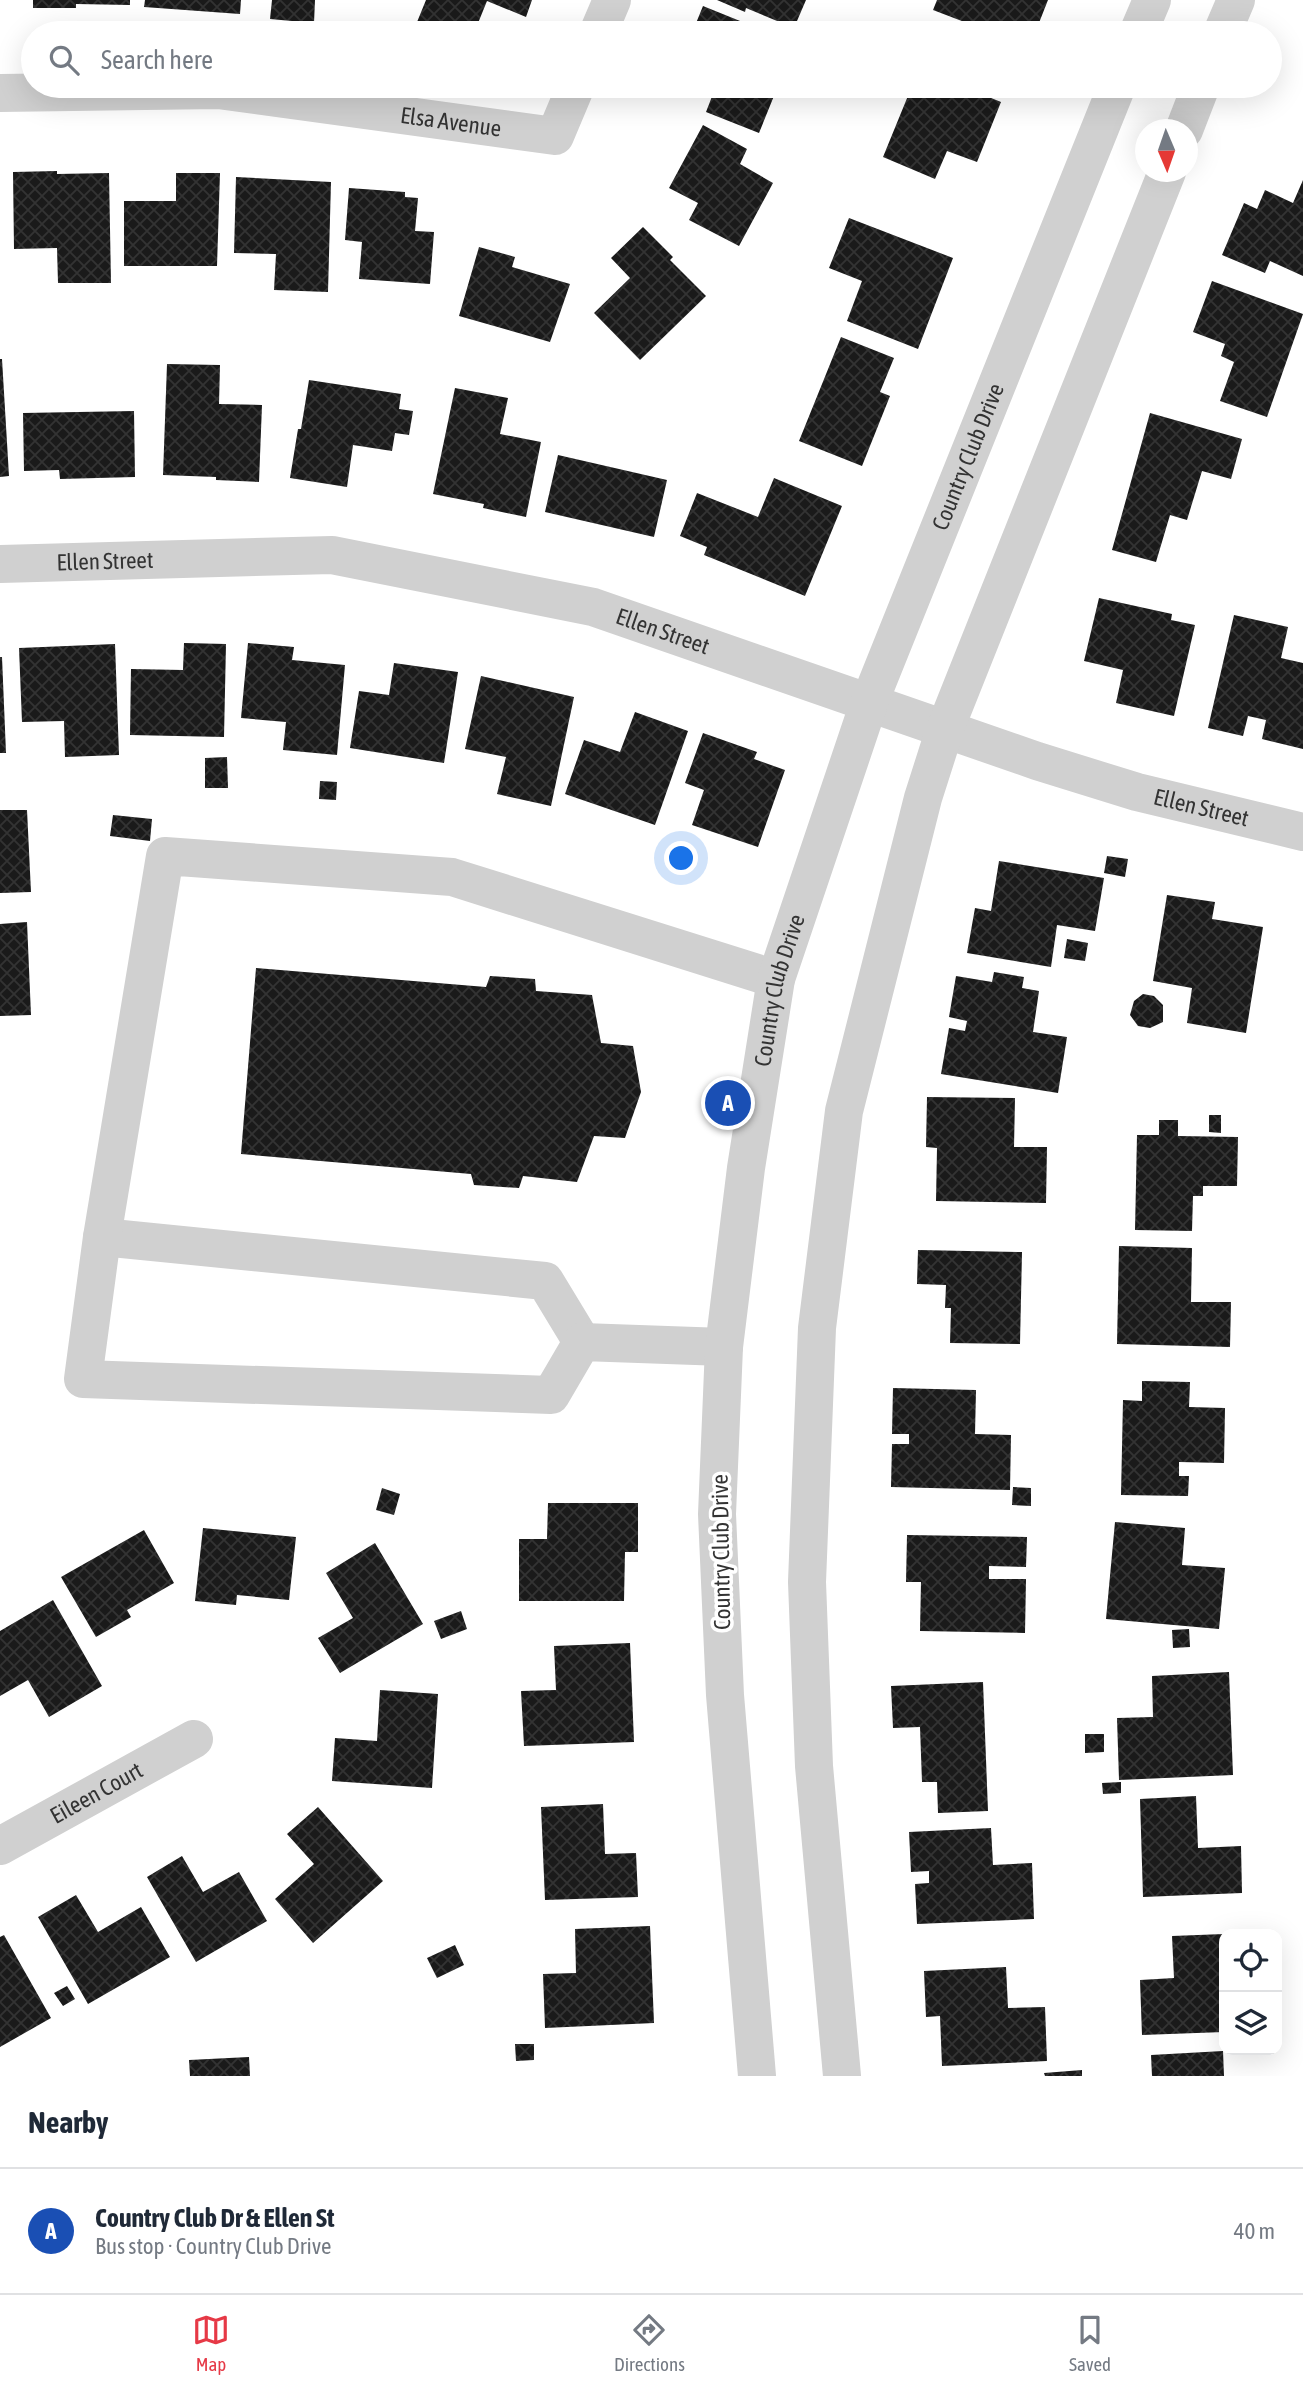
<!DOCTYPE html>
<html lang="en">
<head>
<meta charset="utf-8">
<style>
  :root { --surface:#fff; --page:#f2f2f3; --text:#1f2937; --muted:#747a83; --line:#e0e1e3; --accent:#e63946 }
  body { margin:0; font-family:"Asap Condensed",sans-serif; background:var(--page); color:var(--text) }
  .controls { position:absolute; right:21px; bottom:21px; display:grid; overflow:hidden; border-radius:14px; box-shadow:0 7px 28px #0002 }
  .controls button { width:63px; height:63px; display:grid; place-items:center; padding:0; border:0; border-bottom:2px solid var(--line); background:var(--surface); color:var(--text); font:35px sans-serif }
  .compass { position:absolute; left:1135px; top:119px; width:63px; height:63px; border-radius:50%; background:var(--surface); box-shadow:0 7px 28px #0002; rotate:178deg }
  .you { position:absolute; left:682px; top:859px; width:24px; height:24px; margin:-18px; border:5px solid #fff; border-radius:50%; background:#1a73e8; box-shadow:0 0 0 10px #1a73e833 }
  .badge { display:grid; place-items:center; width:46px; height:46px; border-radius:50%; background:var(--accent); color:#fff; font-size:23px; font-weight:700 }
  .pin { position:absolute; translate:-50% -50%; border:4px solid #fff; box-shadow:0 2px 7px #0006 }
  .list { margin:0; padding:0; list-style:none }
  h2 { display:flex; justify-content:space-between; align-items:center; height:91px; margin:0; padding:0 28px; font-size:30px }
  h2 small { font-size:23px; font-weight:400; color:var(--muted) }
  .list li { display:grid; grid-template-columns:46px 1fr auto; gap:21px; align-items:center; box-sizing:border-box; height:126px; padding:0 28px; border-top:2px solid var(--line) }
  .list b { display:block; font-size:26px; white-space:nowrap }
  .list p { margin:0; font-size:23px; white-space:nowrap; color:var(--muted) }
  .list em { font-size:23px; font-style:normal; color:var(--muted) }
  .icon { flex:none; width:38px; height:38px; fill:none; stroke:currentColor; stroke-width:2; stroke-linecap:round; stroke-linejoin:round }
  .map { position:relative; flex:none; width:1303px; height:2076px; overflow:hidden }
  .search { position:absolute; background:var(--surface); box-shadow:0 7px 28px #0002; left:21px; right:21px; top:21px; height:77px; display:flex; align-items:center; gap:18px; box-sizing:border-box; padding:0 24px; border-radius:38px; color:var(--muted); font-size:26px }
  .sheet { height:217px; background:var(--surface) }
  nav { display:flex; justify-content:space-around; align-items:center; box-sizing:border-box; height:98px; border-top:2px solid var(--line); background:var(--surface); font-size:19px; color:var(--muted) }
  nav a { display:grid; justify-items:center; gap:4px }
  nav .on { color:var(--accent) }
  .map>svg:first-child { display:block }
  .building { fill:url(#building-cross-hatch) }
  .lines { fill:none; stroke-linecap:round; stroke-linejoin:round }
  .minor { stroke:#d0d0d0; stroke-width:38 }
  .labels { text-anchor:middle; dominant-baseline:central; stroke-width:7; stroke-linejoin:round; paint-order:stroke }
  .street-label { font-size:23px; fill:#333; stroke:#fff }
</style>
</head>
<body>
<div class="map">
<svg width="1303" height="2076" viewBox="0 0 1303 2076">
  <defs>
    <pattern id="building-cross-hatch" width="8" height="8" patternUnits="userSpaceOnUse" patternTransform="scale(1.75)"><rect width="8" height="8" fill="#1a1a1a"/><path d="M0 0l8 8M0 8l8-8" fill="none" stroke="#333"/></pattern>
  </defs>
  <rect width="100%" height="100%" fill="#fff"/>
  <path class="building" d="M33,0H130V5L76,4V8H33Z
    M145,0H241L240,14L144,7Z
    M272,0H315L314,23L270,19Z
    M426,0H532L526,17L487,1L474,33H431L415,27Z
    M717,0H806L794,28L746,8L745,12Z
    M937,0H1048L1035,33H963L967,23L933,10Z
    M703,6L745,23L743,27L760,33H692Z
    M716,86H778L759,133L706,112Z
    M912,86H952L963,90L964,87L1001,102L977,162L947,151L935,179L883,157Z
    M703,125L747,149L740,164L773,183L739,246L689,220L698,203L669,188Z
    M57,171V174L109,173L111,283H58L57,248L14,249L13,172Z
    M176,173H220L217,266H124V201H176Z
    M236,177L331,182L328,292L274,290L276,254L234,253Z
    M1303,180V276L1270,261L1265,273L1222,255L1244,203L1257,209L1265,190L1293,203Z
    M349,188L405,192V197L418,198L415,231L434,232L430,284L359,279L362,242L345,240Z
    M849,218L953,258L918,349L847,321L862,281L829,268Z
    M643,227L673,257L670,260L706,296L640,360L594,313L630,278L611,258Z
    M479,247L515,257L512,267L570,284L550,342L459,316Z
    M1212,281L1303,314L1267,417L1220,401L1234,362L1221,356L1225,344L1193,332Z
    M841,337L894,358L880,392L890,396L862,466L799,441Z
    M0,359H2L9,476L0,477Z
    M167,364L220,365L219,404L262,405L259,482L216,480V477L163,475Z
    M309,380L401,394L399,409L413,411L409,435L395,433L392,451L353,445L347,487L290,478L298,429H301Z
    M455,388L508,398L500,434L541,442L526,517L483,508L484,504L433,494Z
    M134,411L135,477L60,479L59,470L24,471L23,413Z
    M1150,413L1242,439L1231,479L1202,471L1187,520L1170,515L1156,562L1112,550Z
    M558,455L667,480L654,537L545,512Z
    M774,478L842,506L805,596L704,555L707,547L680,536L697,493L758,517Z
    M1099,598L1172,614L1171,620L1195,625L1174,716L1116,703L1123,670L1084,661Z
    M1234,615L1288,627L1281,658L1303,663V749L1262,739L1266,720L1248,716L1243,736L1208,728Z
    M184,643L226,644L224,737L130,735L131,669L183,670Z
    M248,643L294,647L292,660L345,665L337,755L283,750L286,722L241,718Z
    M115,644L119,755L65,757L64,721L22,722L19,648Z
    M0,657H2L6,753H0Z
    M394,663L458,672L444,763L350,748L359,691L389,695Z
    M481,676L574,697L551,806L497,794L506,757L465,749Z
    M635,712L688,731L655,825L565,794L584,740L620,752Z
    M703,733L757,752L754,759L785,770L758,847L692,825L704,790L685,783Z
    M227,757L228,788H205V758Z
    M320,781L337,782L336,800L319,799Z
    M0,810H27L31,892L0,893Z
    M113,815L152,819L150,841L110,836Z
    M1107,856L1128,859L1125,877L1104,873Z
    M999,861L1104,878L1095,931L1057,925L1051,967L967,953L975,908L991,911Z
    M1167,895L1215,902L1212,919L1263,927L1246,1033L1187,1023L1192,988L1153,981Z
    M27,922L31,1015L0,1016V924Z
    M1067,939L1088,943L1085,961L1064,958Z
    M256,968L486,987L490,976L535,979L536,991L592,995L601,1043L633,1046L641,1092L625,1138L594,1136L577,1182L523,1176L519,1188L474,1185L471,1174L241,1154Z
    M994,972L1024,977L1022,988L1039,991L1033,1032L1067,1037L1058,1093L941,1074L949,1028L965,1031L967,1021L949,1017L956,976L992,982Z
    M1143,994L1154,996L1163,1005V1022L1150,1028L1138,1026L1130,1015L1134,1001Z
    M927,1097L1015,1098L1014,1147H1047L1046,1203L936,1201L937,1148L926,1147Z
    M1209,1115H1221V1133L1209,1132Z
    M1159,1120H1178V1136L1238,1137L1237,1186H1203V1196H1193L1192,1231L1135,1230L1137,1135H1159Z
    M1119,1246L1192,1248L1191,1302H1231L1230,1347L1117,1344Z
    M918,1250L1022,1252L1020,1344L950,1343L951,1308H945L946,1285L917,1284Z
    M1142,1381L1190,1382L1189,1407L1225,1408L1224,1463L1179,1462V1476H1189L1188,1496L1121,1495L1123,1400L1142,1401Z
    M893,1388L976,1390L975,1434L1011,1435L1010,1490L891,1487L892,1444H909V1434H892Z
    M1013,1487L1031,1488V1506L1012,1505Z
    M382,1488L400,1494L394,1515L376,1510Z
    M548,1503H638V1552H625L624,1601H519V1539H547Z
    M1115,1522L1185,1528L1182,1565L1225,1568L1219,1629L1106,1619Z
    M203,1528L296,1537L289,1600L237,1595L236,1605L195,1601Z
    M144,1530L174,1583L127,1610L131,1617L96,1637L61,1577Z
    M907,1535L1027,1537L1026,1567L989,1566V1579H1026L1025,1633L920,1631L921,1582H906Z
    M375,1543L423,1624L340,1673L318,1638L353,1618L326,1573Z
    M53,1600L102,1686L49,1717L28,1680L0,1696V1631Z
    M461,1611L467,1629L441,1639L434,1621Z
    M1189,1629L1190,1647L1173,1648L1172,1630Z
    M630,1643L634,1742L524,1746L521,1691L556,1690L554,1646Z
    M1229,1672L1233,1775L1119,1780L1117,1718L1153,1717L1152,1676Z
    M983,1682L988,1811L938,1813L937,1782H922L920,1727L893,1728L891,1686Z
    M380,1690L438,1694L432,1788L332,1781L335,1738L377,1741Z
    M1085,1734H1104V1752L1085,1753Z
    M1121,1782V1793L1103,1794L1102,1783Z
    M1196,1796L1198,1848L1241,1846L1242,1893L1143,1897L1140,1799Z
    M603,1804L605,1854L636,1853L638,1897L545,1900L541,1807Z
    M318,1807L383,1881L313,1943L275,1899L314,1864L287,1834Z
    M991,1828L993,1865L1032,1863L1034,1919L917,1924L915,1884L929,1883V1871L911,1872L909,1832Z
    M182,1856L203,1892L239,1872L267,1921L196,1962L147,1877Z
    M76,1895L98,1932L141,1907L170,1957L88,2004L38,1917Z
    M650,1926L654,2023L545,2028L543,1974L576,1973L575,1929Z
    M1224,1934V2032L1142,2035L1140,1980L1174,1978L1172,1936Z
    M4,1935L51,2018L0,2047V1937Z
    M455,1945L464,1965L437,1978L427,1958Z
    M1006,1967L1008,2008L1045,2007L1047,2061L942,2066L940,2016L926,2017L924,1971Z
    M67,1986L75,1999L63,2006L54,1993Z
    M515,2044H534V2060L516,2061Z
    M1223,2051L1224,2076H1152L1151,2055Z
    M249,2057L250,2076H190L189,2060Z
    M1082,2070V2076H1045L1044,2073Z"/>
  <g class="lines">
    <g class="minor">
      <path d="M598,33L612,0"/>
      <path d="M1138,33L1152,0"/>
      <path d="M1222,33L1236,0"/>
      <path id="s1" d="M0,93L218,90L555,136L576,86"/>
      <path d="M1184,130L1201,86"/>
      <path id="s2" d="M0,564L332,555L593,607L1037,761L1137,792L1303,832"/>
      <path d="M102,1237L545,1281L582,1342"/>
      <path d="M724,1347L582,1342L551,1395L83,1379L102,1237L165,856L452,877L776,979"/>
      <path id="s3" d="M0,1846L194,1739"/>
      <path id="s4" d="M757,2076L725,1695L717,1514L724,1347L746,1168L776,979L869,703L1117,86"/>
      <path d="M842,2076L814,1766L807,1582L817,1328L844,1111L923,798L945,729L1167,172"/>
    </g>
  </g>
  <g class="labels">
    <g class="street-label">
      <text stroke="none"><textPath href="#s1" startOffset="453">Elsa Avenue</textPath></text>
      <text stroke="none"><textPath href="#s4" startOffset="1659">Country Club Drive</textPath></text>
      <text stroke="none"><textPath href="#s2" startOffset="105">Ellen Street</textPath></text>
      <text stroke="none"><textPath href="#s2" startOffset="672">Ellen Street</textPath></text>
      <text stroke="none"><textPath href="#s2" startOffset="1239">Ellen Street</textPath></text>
      <text stroke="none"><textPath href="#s4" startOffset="1092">Country Club Drive</textPath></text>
      <text transform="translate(721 1552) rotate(-91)">Country Club Drive</text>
      <text stroke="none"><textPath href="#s3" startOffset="110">Eileen Court</textPath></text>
    </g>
  </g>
</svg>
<div class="controls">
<button><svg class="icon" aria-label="locate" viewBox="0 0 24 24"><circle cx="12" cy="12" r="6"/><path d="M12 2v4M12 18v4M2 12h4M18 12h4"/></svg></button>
<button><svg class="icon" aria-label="layers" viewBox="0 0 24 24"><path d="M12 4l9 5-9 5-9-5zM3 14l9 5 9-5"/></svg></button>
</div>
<svg class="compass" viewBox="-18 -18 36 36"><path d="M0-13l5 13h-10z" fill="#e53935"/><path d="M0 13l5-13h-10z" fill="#747a83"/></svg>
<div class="you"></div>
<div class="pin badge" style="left:728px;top:1103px;background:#1a4fb4">A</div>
<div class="search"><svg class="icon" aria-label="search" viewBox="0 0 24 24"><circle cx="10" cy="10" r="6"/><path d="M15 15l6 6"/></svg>Search here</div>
</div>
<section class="sheet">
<h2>Nearby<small></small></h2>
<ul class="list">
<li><span class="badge" style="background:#1a4fb4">A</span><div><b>Country Club Dr &amp; Ellen St</b><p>Bus stop · Country Club Drive</p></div><em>40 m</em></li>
</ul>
</section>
<nav>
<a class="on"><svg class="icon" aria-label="map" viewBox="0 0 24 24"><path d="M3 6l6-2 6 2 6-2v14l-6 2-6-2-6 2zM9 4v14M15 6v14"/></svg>Map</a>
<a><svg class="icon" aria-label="directions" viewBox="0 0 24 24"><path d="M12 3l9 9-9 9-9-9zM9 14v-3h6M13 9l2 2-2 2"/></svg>Directions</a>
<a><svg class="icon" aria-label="saved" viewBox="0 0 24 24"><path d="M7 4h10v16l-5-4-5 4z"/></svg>Saved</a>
</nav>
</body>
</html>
